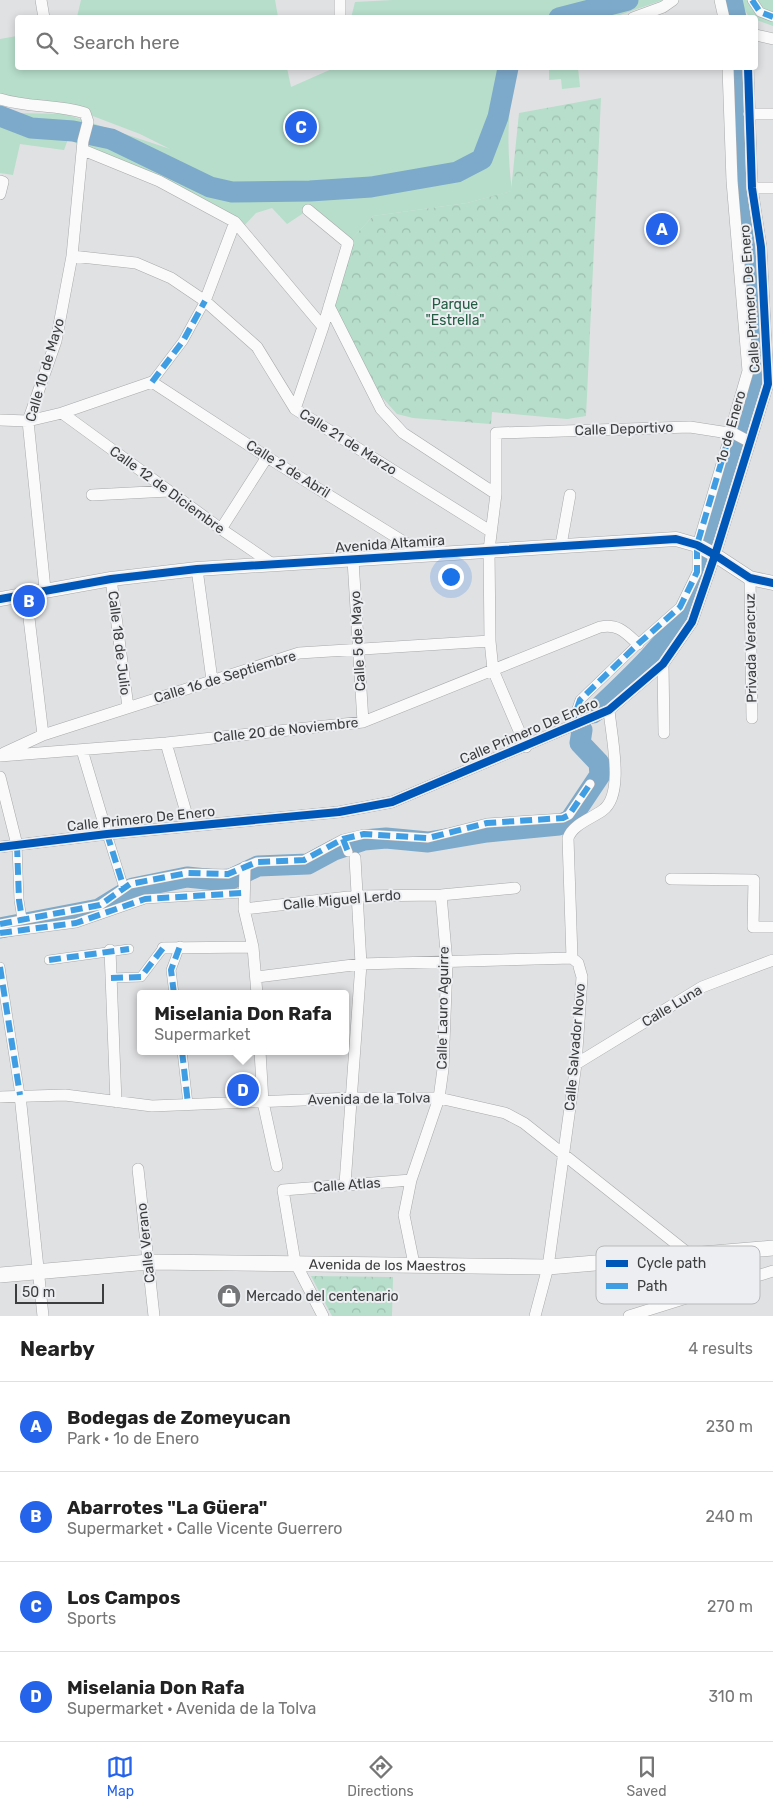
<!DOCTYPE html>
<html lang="en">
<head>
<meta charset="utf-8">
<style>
  :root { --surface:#fff; --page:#f6f6f6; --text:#222; --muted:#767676; --line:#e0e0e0; --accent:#2563eb }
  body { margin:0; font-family:Rubik,sans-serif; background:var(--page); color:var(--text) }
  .scale { position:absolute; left:15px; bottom:12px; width:89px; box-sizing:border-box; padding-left:5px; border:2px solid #3c3d3e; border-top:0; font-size:14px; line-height:18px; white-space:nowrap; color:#3c3d3e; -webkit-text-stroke:4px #eceef1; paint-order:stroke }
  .you { position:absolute; left:450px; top:576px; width:18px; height:18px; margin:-12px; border:4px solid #fff; border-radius:50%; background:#1a73e8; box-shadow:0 0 0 8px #1a73e833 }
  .badge { display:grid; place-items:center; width:32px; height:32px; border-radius:50%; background:var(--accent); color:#fff; font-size:16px; font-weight:700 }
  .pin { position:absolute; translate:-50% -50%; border:2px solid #fff; box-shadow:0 1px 5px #0006 }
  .popup { position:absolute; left:137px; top:990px; width:212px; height:65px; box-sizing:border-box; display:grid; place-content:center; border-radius:5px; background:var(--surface); filter:drop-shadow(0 1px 4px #0005); font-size:16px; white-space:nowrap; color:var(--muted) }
  .popup b { font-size:19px; color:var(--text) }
  .popup::after { content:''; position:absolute; left:50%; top:100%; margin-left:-10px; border:10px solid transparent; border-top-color:var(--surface) }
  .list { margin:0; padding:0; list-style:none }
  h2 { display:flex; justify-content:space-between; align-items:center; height:65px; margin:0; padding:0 20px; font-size:21px }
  h2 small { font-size:16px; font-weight:400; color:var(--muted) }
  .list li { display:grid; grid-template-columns:32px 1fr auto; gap:15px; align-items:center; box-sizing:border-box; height:90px; padding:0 20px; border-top:1px solid var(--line) }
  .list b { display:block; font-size:19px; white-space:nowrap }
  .list p { margin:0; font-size:16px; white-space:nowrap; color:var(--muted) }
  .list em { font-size:16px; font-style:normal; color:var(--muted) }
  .icon { flex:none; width:28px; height:28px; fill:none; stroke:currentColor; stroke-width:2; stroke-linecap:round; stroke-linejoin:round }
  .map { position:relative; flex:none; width:773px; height:1316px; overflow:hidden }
  .search { position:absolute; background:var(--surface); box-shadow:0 2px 8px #0003; left:15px; right:15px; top:15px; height:55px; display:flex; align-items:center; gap:12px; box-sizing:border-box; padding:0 18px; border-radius:5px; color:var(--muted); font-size:19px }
  .sheet { height:425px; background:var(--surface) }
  nav { display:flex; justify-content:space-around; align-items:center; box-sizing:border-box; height:70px; border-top:1px solid var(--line); background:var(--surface); font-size:14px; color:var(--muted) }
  nav a { display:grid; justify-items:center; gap:2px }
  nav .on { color:var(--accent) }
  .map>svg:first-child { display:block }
  .grass { fill:#b6deca }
  .park { fill:url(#park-crowns) }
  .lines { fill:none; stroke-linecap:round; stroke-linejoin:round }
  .river { stroke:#7da9ca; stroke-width:21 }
  .pedestrian-casing { stroke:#a8a9aa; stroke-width:10 }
  .minor-casing { stroke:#a8a9aa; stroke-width:12 }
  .tertiary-casing { stroke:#a8a9aa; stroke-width:15 }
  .secondary-casing { stroke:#a8a9aa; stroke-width:16 }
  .pedestrian { stroke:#fafafb; stroke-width:9 }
  .minor { stroke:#fafafb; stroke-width:11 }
  .tertiary { stroke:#fafafb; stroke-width:14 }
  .secondary { stroke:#fafafb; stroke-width:15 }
  .quiet { stroke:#3f9ee3; stroke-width:6; stroke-dasharray:12 6; stroke-linecap:butt }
  .cycleway-casing { stroke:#eceef1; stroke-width:11 }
  .cycleway { stroke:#0057b8; stroke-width:8 }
  .labels { text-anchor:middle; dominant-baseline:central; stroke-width:4; stroke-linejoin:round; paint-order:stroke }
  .street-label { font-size:14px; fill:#3c3d3e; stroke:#eceef1 }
  .park-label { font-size:14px; fill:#235e44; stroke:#eceef1 }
  .poi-label { font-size:14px; fill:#3c3d3e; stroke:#eceef1; text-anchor:start }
  .key { fill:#eceef1; stroke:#b7b9bb; stroke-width:1 }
  .key-label { font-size:14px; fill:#3c3d3e }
</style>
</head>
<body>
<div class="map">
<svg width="773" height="1316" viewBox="0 0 773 1316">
  <defs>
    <pattern id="park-crowns" width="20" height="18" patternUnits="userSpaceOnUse" patternTransform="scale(1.25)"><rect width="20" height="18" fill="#b6deca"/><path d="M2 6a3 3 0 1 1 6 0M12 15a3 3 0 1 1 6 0" fill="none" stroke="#9dbfaf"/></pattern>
  </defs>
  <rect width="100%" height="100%" fill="#e0e1e3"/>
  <path class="grass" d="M81,0H275L278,17H77Z
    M393,0H591L592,4L607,0H663L614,17L351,18L355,2Z
    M17,36L18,68H287L291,87L334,68H518C506,104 507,153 512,191L467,203L373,216L348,243L308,210L287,224L272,208L256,213L241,229L68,139L64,150L20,144L13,175L0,173V106L17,113L65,114L170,149L140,134L85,113L0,99V39Z
    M549,68H578L580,87L562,89L561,79L549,80Z"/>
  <path class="park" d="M739,0H773V26L749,17Z
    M601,98L586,416L567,419L492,412L491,424L413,418L397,414L364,377L329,306L348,243L373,216L467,203L511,191L519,113Z
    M311,1276L393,1277L392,1316H332Z"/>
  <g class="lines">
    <path class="river" d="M732,0L736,18
      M559,18L628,0
      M0,116L31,128L73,131L111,139L210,187L232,192L310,191L371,187L457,172L482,159L498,117L508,68
      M593,713C629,679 666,645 692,602C702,585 705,559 708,540L763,378L745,190L740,68
      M0,928L99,909L133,888L187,877L216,880L231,879L258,866L308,864L334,850L364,840L386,838L428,842L487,832L559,825L570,820L600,775L599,763L580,743L582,730"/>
    <g class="pedestrian-casing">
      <path id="pedestrian" d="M752,0L760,12L773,17
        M152,382L183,341L205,301
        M571,726L580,700L638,644L680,607L697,572V545L730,433
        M107,834L124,888
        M343,839L348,852
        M17,845L19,900L22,919
        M0,924L100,905L130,884L187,873L228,874L257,862L304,860L343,839L364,834L428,838L487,823L563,818L569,815L590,784
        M0,933L76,923L145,899L243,893
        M49,960L129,949
        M0,967L20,1095
        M111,978L141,977L163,948
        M174,994L171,970L180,946
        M182,1051L188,1104"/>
    </g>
    <g class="minor-casing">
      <path id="minor" d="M41,0L44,18
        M340,0V18
        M720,0L724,18
        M633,18L663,7L673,0
        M756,35L773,39
        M728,68L732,181L748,371L730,433
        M0,99C28,108 57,104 85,113L88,122L83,141L72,256L56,341L28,421L45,589
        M749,114H773
        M83,150L159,181L235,222L323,327
        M0,181L3,182L0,194
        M752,188H773
        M72,256L136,263L171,278L205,301L257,347L295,409L490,531
        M205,301L235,222
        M329,306L381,409L403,433L496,494
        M295,409L323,327L348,243L308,210
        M62,413L221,529L274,565
        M0,420L28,421L62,413L152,382L267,457L425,555
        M92,495L169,491
        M221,529L267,457
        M561,545L570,495
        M353,560L363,722
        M197,569L212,680
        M750,578L752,718
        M111,579L128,707
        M26,593L43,735
        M663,664L664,733
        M166,743L190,826
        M526,747L493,670L490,641L489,550L496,494V433L690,427L735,434L750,442
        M82,750L107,834
        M4,753L43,735L299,653L490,641
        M0,756L166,743L363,722L600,627C618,623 626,633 638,644
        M0,777L17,845
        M0,847L107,834L339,812L392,802L609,710L663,664L692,622L715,555L768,384L761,247L752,188L748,68
        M245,867L244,909L253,947L257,994
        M671,879L754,880L753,927H773
        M244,909L357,896L441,895L515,888
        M163,948L253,947
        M110,950L116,1102
        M257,977L361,964L572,958
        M260,1051L263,1102L277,1166
        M576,1064L702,987L773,960
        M20,1095L43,1316
        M0,1097L65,1095L152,1106L352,1098H439L505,1113L524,1123L689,1254
        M138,1169L154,1316
        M345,1184L361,964L355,858
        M414,1264L404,1215L411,1180L439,1098L443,1069L447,963L441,895
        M323,1316L295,1262L283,1190L411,1180
        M535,1316L548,1267L576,1064L582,977L578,963L572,958L568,838C573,824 591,819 603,810C625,794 611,735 609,710
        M629,1316L773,1271"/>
    </g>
    <g class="tertiary-casing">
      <path id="tertiary" d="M0,599L111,579L197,569L676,539L697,545L715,555L750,578L773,583"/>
    </g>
    <g class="secondary-casing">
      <g id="secondary">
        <path id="s1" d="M0,1275L149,1262L548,1267L773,1248"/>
      </g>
    </g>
    <use href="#pedestrian" class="pedestrian"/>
    <use href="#minor" class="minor"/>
    <use href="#tertiary" class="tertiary"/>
    <use href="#secondary" class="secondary"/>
    <path class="quiet" d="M752,0L760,12L773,17
      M152,382L183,341L205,301
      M571,726L580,700L638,644L680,607L697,572V545L730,433
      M107,834L124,888
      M343,839L348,852
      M17,845L19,900L22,919
      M0,924L100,905L130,884L187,873L228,874L257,862L304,860L343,839L364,834L428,838L487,823L563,818L569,815L590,784
      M0,933L76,923L145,899L243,893
      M49,960L129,949
      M0,967L20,1095
      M111,978L141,977L163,948
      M174,994L171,970L180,946
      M182,1051L188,1104"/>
    <g class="cycleway-casing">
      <path id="cycleway" d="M0,599L111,579L197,569L676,539L697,545L715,555L750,578L773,583
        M0,847L107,834L339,812L392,802L609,710L663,664L692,622L715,555L768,384L761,247L752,188L748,68"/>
    </g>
    <use href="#cycleway" class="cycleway"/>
  </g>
  <defs>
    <g id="shop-disc" transform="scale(1.25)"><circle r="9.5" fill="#757678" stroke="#eceef1"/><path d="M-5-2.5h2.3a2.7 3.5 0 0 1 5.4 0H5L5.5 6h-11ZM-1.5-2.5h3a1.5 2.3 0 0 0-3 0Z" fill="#fff"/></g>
  </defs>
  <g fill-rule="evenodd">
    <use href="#shop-disc" x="229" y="1296"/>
  </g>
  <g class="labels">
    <g class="street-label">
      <text transform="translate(750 299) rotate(-94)">Calle Primero De Enero</text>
      <text transform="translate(45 370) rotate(-74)">Calle 10 de Mayo</text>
      <text transform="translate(731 427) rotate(-74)">1o de Enero</text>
      <text transform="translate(624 429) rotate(-2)">Calle Deportivo</text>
      <text transform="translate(348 442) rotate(32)">Calle 21 de Marzo</text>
      <text transform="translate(288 469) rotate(32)">Calle 2 de Abril</text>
      <text transform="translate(167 490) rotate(36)">Calle 12 de Diciembre</text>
      <text transform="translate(390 544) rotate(-4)">Avenida Altamira</text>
      <text transform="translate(358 641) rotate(-93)">Calle 5 de Mayo</text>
      <text transform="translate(119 643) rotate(83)">Calle 18 de Julio</text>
      <text transform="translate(751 648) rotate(-91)">Privada Veracruz</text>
      <text transform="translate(225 677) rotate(-17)">Calle 16 de Septiembre</text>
      <text transform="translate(286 730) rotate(-6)">Calle 20 de Noviembre</text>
      <text transform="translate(529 731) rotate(-23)">Calle Primero De Enero</text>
      <text transform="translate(141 819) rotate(-6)">Calle Primero De Enero</text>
      <text transform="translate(342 900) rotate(-5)">Calle Miguel Lerdo</text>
      <text transform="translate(672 1006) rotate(-31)">Calle Luna</text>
      <text transform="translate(443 1008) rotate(-89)">Calle Lauro Aguirre</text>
      <text transform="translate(575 1047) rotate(-85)">Calle Salvador Novo</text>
      <text transform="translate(369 1099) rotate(-1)">Avenida de la Tolva</text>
      <text transform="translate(347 1185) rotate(-4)">Calle Atlas</text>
      <text transform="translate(146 1243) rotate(-96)">Calle Verano</text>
      <text stroke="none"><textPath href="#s1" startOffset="388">Avenida de los Maestros</textPath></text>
    </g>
    <g class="park-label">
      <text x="455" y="304">Parque<tspan x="455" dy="16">"Estrella"</tspan></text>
    </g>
    <g class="poi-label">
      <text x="246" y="1296">Mercado del centenario</text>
    </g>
  </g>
  <rect x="596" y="1246" width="164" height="58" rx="8" class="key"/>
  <rect x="606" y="1260" width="22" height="7" fill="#0057b8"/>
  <rect x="606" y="1283" width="22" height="6" fill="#3f9ee3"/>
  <g class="key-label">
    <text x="637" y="1268">Cycle path</text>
    <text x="637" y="1291">Path</text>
  </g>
</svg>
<div class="scale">50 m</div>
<div class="you"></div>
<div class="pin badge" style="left:662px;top:229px">A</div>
<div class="pin badge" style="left:29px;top:601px">B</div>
<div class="pin badge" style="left:301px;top:127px">C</div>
<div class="pin badge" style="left:243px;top:1090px">D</div>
<div class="popup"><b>Miselania Don Rafa</b>Supermarket</div>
<div class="search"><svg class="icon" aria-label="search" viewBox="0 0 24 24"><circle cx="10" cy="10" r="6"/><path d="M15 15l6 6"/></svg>Search here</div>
</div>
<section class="sheet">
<h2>Nearby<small>4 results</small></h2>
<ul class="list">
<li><span class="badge">A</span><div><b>Bodegas de Zomeyucan</b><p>Park · 1o de Enero</p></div><em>230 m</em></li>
<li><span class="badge">B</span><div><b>Abarrotes &quot;La Güera&quot;</b><p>Supermarket · Calle Vicente Guerrero</p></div><em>240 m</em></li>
<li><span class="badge">C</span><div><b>Los Campos</b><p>Sports</p></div><em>270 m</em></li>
<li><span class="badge">D</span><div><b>Miselania Don Rafa</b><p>Supermarket · Avenida de la Tolva</p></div><em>310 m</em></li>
</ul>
</section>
<nav>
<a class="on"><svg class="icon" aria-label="map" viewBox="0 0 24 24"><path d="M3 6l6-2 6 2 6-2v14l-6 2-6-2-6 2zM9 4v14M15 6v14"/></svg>Map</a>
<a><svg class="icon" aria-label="directions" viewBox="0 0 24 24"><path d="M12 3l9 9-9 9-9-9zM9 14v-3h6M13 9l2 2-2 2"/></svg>Directions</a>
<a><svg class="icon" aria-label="saved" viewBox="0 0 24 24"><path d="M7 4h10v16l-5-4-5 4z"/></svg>Saved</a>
</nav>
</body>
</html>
